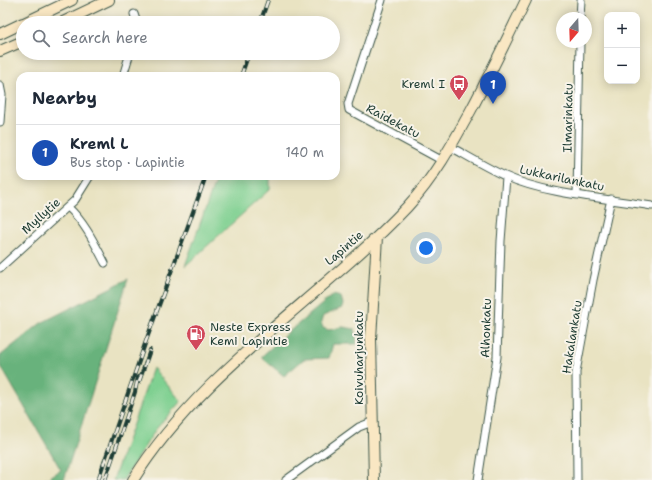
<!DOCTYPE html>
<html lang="en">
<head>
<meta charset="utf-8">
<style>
  :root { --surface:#fff; --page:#f6f6f7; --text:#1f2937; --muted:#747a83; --line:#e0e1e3; --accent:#b45309 }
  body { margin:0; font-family:"Shantell Sans",sans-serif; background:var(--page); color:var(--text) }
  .controls { position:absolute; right:12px; top:12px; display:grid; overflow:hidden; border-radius:8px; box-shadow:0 2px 10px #0003 }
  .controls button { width:36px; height:36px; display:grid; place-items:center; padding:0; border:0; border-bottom:1px solid var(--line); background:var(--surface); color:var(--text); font:20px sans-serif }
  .compass { position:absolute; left:556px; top:12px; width:36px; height:36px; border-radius:50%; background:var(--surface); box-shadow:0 2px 10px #0003; rotate:199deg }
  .you { position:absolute; left:426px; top:248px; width:14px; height:14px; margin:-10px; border:3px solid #fff; border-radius:50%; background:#1a73e8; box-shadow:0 0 0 6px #1a73e833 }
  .badge { display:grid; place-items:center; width:26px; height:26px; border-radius:50%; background:var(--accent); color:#fff; font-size:13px; font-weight:700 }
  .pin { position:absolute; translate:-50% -33px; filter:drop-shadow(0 1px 2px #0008) }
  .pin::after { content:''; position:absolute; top:21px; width:14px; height:12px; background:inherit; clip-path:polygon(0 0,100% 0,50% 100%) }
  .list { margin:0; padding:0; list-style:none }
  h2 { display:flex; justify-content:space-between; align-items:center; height:52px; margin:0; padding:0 16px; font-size:17px }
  h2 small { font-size:13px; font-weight:400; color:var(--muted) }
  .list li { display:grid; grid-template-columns:26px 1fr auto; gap:12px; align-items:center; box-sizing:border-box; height:56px; padding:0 16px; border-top:1px solid var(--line) }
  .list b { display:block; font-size:15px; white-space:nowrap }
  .list p { margin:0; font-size:13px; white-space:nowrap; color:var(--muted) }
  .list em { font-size:13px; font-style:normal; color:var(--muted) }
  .icon { flex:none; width:22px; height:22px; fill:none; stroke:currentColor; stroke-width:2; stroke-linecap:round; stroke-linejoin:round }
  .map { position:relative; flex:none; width:652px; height:480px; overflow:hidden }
  .search { position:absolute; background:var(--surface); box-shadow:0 2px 10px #0003; left:16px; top:16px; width:324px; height:44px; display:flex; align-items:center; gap:10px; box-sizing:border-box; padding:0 14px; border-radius:22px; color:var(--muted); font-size:15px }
  .panel { position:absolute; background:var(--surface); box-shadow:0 2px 10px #0003; left:16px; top:72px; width:324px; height:108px; border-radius:12px }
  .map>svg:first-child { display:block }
  .green { fill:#7fd091; stroke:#4f8662 }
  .forest { fill:#67b27b; stroke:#437858 }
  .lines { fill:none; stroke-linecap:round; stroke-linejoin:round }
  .street-casing { stroke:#3d5649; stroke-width:9 }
  .secondary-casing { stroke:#3d5649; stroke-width:12 }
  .street { stroke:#fff; stroke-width:7 }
  .secondary { stroke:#f9e7c3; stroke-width:10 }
  .rail-casing { stroke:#1f3d34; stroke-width:4 }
  .rail { stroke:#f7f3e8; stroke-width:2.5; stroke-dasharray:8; stroke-linecap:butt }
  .labels { text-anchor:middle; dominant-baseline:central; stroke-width:4; stroke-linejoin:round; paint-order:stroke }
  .poi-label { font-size:12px; fill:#1f3d34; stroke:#f7f3e8; text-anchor:end }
  .street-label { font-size:12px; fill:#1f3d34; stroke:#f7f3e8 }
</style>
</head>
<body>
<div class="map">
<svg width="652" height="480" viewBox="0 0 652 480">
  <rect width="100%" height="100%" fill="#f7f3e8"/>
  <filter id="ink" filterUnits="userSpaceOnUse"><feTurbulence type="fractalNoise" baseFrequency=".025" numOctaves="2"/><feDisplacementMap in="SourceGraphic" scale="8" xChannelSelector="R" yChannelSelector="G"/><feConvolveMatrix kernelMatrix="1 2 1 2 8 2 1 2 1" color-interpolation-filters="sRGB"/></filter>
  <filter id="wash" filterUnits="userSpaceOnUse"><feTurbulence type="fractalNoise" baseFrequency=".012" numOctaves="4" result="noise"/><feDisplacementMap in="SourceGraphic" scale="16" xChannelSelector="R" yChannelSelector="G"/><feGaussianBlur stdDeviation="0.9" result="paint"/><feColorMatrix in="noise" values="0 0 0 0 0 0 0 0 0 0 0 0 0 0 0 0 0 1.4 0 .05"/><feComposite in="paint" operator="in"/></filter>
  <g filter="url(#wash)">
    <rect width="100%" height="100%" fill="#e9e3c2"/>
    <path class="green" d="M217,176H270V189L185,266Z
      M153,368L181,401L156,429L123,480H113Z"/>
    <path class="forest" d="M128,279L64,480H45L61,470L0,365V356L41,323Z
      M333,295L341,297L343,304L342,308L323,316L321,322L323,328L329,330L343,327L355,329L357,344H333L329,358L304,359L284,376L261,357L286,334Z"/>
  </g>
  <g filter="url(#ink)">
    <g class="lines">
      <g class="street-casing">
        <path id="street" d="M382,0L348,104L349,110L443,161
          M134,14L137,23
          M580,18L581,0
          M123,76L130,53
          M0,85L2,95L0,122
          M451,147C469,157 487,168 505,176C547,195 606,198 652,206
          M577,194L580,42
          M68,207C85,223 94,242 105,263
          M0,268L75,200L90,176
          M286,480L359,427L372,422
          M478,480L497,357L501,241L506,177
          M577,480L576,372L593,280L611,199"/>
      </g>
      <g class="secondary-casing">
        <path id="secondary" d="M24,23L72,0
          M61,23L109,0
          M0,34L23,23
          M0,51L23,41
          M133,480C202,369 318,301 407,207C434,178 452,145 471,110C490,74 508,37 526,0
          M374,480L371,339L377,237"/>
      </g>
      <use href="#street" class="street"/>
      <use href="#secondary" class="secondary"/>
      <g class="rail-casing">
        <path id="rail" d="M260,23L268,0
          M241,76L249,53
          M139,382L150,350
          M98,480L146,341L206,176
          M105,480L135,392L138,377"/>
      </g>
      <use href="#rail" class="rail"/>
    </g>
  </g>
  <defs>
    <g id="bus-pin" transform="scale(1)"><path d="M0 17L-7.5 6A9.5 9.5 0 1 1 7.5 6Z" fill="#d1495b" stroke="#f7f3e8"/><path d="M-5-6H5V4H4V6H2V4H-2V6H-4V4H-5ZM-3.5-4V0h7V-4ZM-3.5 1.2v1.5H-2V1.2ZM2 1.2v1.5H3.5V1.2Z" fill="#fff"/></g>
    <g id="fuel-pin" transform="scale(1)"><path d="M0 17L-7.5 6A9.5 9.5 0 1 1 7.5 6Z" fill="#d1495b" stroke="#f7f3e8"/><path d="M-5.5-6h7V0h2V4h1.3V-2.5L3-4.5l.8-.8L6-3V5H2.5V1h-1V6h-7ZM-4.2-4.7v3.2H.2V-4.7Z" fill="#fff"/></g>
  </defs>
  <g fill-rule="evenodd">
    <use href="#bus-pin" x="459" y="84"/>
    <use href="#fuel-pin" x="196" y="334"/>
  </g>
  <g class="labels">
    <g class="poi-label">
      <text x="445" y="84">Kreml I</text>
      <text x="210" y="327" text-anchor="start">Neste Express<tspan x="210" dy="14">Kemi Lapintie</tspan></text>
    </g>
    <g class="street-label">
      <text transform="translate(568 118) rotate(-89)">Ilmarinkatu</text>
      <text transform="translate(393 121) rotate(28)">Raidekatu</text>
      <text transform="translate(562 178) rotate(12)">Lukkarilankatu</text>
      <text transform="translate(41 216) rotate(-42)">Myllytie</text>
      <text transform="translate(344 248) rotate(-41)">Lapintie</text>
      <text transform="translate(486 328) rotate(-88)">Alhonkatu</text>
      <text transform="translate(572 337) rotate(-81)">Hakalankatu</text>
      <text transform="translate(359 358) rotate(-90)">Koivuharjunkatu</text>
    </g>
  </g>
</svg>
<div class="controls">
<button>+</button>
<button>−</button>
</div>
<svg class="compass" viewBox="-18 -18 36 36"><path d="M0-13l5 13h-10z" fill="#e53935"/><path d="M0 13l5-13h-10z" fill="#747a83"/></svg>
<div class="you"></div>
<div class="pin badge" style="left:493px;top:104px;background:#1a4fb4">1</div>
<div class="search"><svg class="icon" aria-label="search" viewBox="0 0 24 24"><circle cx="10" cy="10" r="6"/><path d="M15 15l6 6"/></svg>Search here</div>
<section class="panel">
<h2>Nearby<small></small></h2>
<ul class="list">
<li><span class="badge" style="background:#1a4fb4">1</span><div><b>Kreml L</b><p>Bus stop · Lapintie</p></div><em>140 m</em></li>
</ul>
</section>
</div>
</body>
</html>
